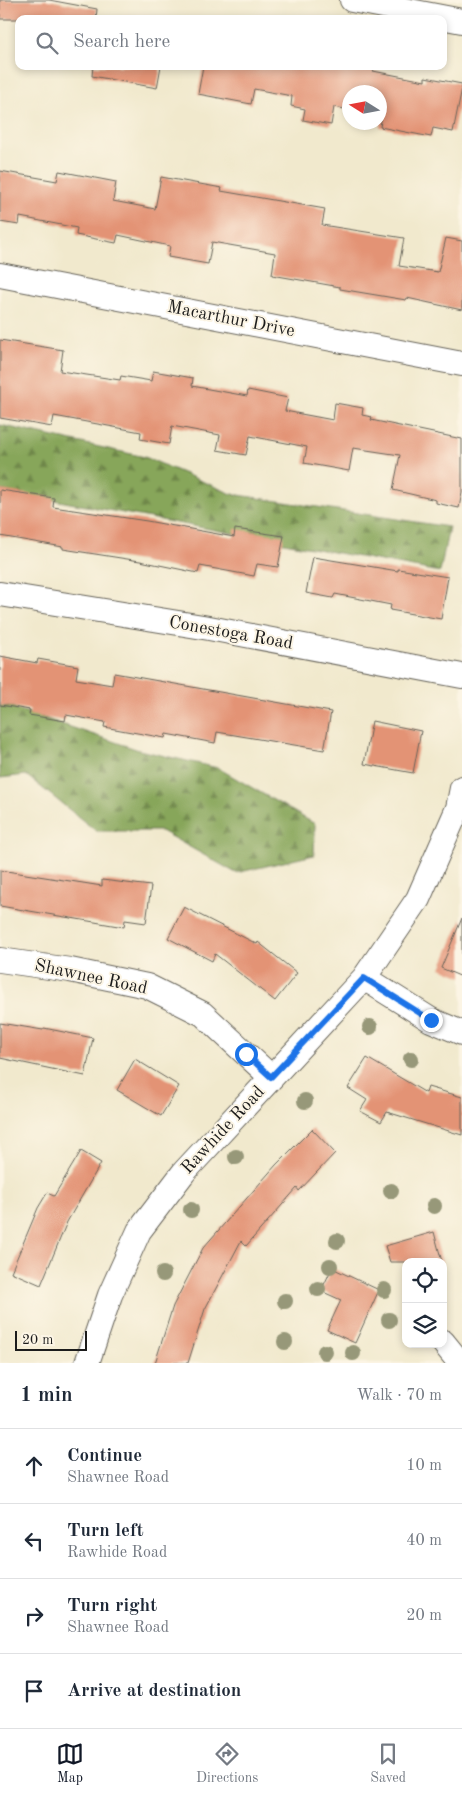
<!DOCTYPE html>
<html lang="en">
<head>
<meta charset="utf-8">
<style>
  :root { --surface:#fff; --page:#f2f2f3; --text:#1f2937; --muted:#747a83; --line:#e0e1e3; --accent:#111827 }
  body { margin:0; font-family:"Old Standard TT",serif; background:var(--page); color:var(--text) }
  .controls { position:absolute; right:15px; bottom:15px; display:grid; overflow:hidden; border-radius:10px; box-shadow:0 2px 8px #0003 }
  .controls button { width:45px; height:45px; display:grid; place-items:center; padding:0; border:0; border-bottom:1px solid var(--line); background:var(--surface); color:var(--text); font:25px sans-serif }
  .compass { position:absolute; left:342px; top:85px; width:45px; height:45px; border-radius:50%; background:var(--surface); box-shadow:0 2px 8px #0003; rotate:281deg }
  .scale { position:absolute; left:15px; bottom:12px; width:72px; box-sizing:border-box; padding-left:5px; border:2px solid #1c1c1c; border-top:0; font-size:14px; line-height:18px; white-space:nowrap; color:#1c1c1c; -webkit-text-stroke:4px #fcf5e5; paint-order:stroke }
  .stop { position:absolute; width:15px; height:15px; margin:-11px; border:4px solid #1a73e8; border-radius:50%; background:#fff }
  .stop.end { background:#1a73e8; border-color:#fff; box-shadow:0 1px 5px #0008 }
  .list { margin:0; padding:0; list-style:none }
  h2 { display:flex; justify-content:space-between; align-items:center; height:65px; margin:0; padding:0 20px; font-size:21px }
  h2 small { font-size:16px; font-weight:400; color:var(--muted) }
  .list li { display:grid; grid-template-columns:32px 1fr auto; gap:15px; align-items:center; box-sizing:border-box; height:75px; padding:0 20px; border-top:1px solid var(--line) }
  .list b { display:block; font-size:19px; white-space:nowrap }
  .list p { margin:0; font-size:16px; white-space:nowrap; color:var(--muted) }
  .list em { font-size:16px; font-style:normal; color:var(--muted) }
  .icon { flex:none; width:28px; height:28px; fill:none; stroke:currentColor; stroke-width:2; stroke-linecap:round; stroke-linejoin:round }
  .map { position:relative; flex:none; width:462px; height:1363px; overflow:hidden }
  .search { position:absolute; background:var(--surface); box-shadow:0 2px 8px #0003; left:15px; right:15px; top:15px; height:55px; display:flex; align-items:center; gap:12px; box-sizing:border-box; padding:0 18px; border-radius:10px; color:var(--muted); font-size:19px }
  .sheet { height:365px; background:var(--surface) }
  nav { display:flex; justify-content:space-around; align-items:center; box-sizing:border-box; height:70px; border-top:1px solid var(--line); background:var(--surface); font-size:14px; color:var(--muted) }
  nav a { display:grid; justify-items:center; gap:2px }
  nav .on { color:var(--accent) }
  .map>svg:first-child { display:block }
  .forest { fill:url(#forest-firs); stroke:#52613b }
  .building { fill:#e39375 }
  .lines { fill:none; stroke-linecap:round; stroke-linejoin:round }
  .street-casing { stroke:#67645a; stroke-width:26 }
  .street { stroke:#fff; stroke-width:24 }
  .tree { fill:#979879 }
  .route { stroke:#1a73e8; stroke-width:6 }
  .labels { text-anchor:middle; dominant-baseline:central; stroke-width:4; stroke-linejoin:round; paint-order:stroke }
  .street-label { font-size:18px; fill:#1c1c1c; stroke:#fcf5e5 }
</style>
</head>
<body>
<div class="map">
<svg width="462" height="1363" viewBox="0 0 462 1363">
  <defs>
    <pattern id="forest-firs" width="22" height="20" patternUnits="userSpaceOnUse" patternTransform="scale(1.25)"><rect width="22" height="20" fill="#87a65a"/><path d="M5 1l3.5 6h-7zM16 11l3.5 6h-7z" fill="#6e864a"/></pattern>
  </defs>
  <rect width="100%" height="100%" fill="#fcf5e5"/>
  <filter id="ink" filterUnits="userSpaceOnUse"><feTurbulence type="fractalNoise" baseFrequency=".02" numOctaves="2"/><feDisplacementMap in="SourceGraphic" scale="10" xChannelSelector="R" yChannelSelector="G"/><feConvolveMatrix kernelMatrix="1 2 1 2 8 2 1 2 1" color-interpolation-filters="sRGB"/></filter>
  <filter id="wash" filterUnits="userSpaceOnUse"><feTurbulence type="fractalNoise" baseFrequency=".0096" numOctaves="4" result="noise"/><feDisplacementMap in="SourceGraphic" scale="20" xChannelSelector="R" yChannelSelector="G"/><feGaussianBlur stdDeviation="1.12" result="paint"/><feColorMatrix in="noise" values="0 0 0 0 0 0 0 0 0 0 0 0 0 0 0 0 0 1.4 0 .05"/><feComposite in="paint" operator="in"/></filter>
  <g filter="url(#wash)">
    <rect width="100%" height="100%" fill="#f1e9cd"/>
    <path class="forest" d="M0,425L145,457L232,494L449,527L440,572L0,490Z
      M0,706L11,707L139,750L218,768L315,824L314,855L236,873L161,831H96L26,775L0,778Z"/>
    <g id="blocks">
      <path class="building" d="M0,0H49L97,9L96,19H0Z
        M93,66H161L157,88L92,76Z
        M203,66H374L373,71L425,81V77L462,84V88L453,132L433,128L431,137L380,127L382,115H380V92H350V110L334,107L331,125L303,120L305,109L291,106L292,96L254,89L251,104L198,94Z
        M0,171L57,181L59,171L116,182L113,201L155,209L161,177L222,188L221,191L325,209L322,225L404,238L399,266L438,272L446,238L462,241V310L407,298L406,300L340,289V287L272,275L275,253L212,242L208,264L168,257L170,246L118,235L116,243L76,235L77,228L20,217L19,225L0,222Z
        M0,340L63,350L60,371L120,380L121,376L151,381L153,371L193,378L192,386L247,396L248,390L288,398L285,411L333,420L335,403L363,408L362,415L372,417L371,420L462,439V492L459,508L436,503V500L393,490L400,455L353,448L349,471L304,463L307,447L250,436L246,455L217,450L220,435L172,426L169,444L140,439L141,432L54,416L52,427L0,418Z
        M0,490L54,498L53,507L147,521L234,537L235,529L284,536L278,567L257,564L254,576L200,566L198,573L140,561L63,549V547L0,536Z
        M313,557L398,571V569L448,577L441,619L390,610L391,605L335,594L333,598L306,593Z
        M0,656L37,663L38,659L78,666L76,679L112,685L114,673L331,712L324,750L217,732L215,743L166,734L165,738L104,727L105,722L66,715L65,721L29,715L30,710L0,705Z
        M372,721L421,731L413,773L364,764Z
        M0,870L102,886V880L151,886L146,923L125,920L124,927L0,906Z
        M184,907L257,944L258,942L297,973L275,1001L215,954L212,961L168,938Z
        M462,918V977L441,968Z
        M0,1023L43,1030L44,1028L93,1038L85,1076L0,1058Z
        M367,1058L426,1093L428,1087L462,1097V1135L387,1112L381,1122L360,1111L367,1100L348,1088Z
        M135,1059L179,1086L161,1116L117,1090Z
        M312,1129L335,1153L299,1191L297,1188L246,1246L241,1241L205,1309L188,1363H155L173,1306L203,1248L276,1165Z
        M81,1151L101,1163L67,1222L41,1285L11,1272L38,1208L47,1193L54,1196Z
        M434,1232L442,1262H390L385,1246Z
        M332,1268L379,1290L355,1343L327,1330L341,1300L321,1291Z"/>
    </g>
  </g>
  <g filter="url(#ink)">
    <use href="#blocks" fill-opacity="0" stroke="#67645a" stroke-width="1"/>
    <g class="lines">
      <g class="street-casing">
        <path id="street" d="M352,0L462,21
          M0,275L462,364
          M0,594L209,628L462,676
          M0,960L70,970L147,986L203,1014L271,1077
          M364,978L431,1020L462,1033
          M443,1342L460,1363
          M87,1363L110,1295L139,1231L184,1172L364,978L418,899L458,808L462,788"/>
      </g>
      <use href="#street" class="street"/>
    </g>
    <g class="tree">
      <circle cx="370" cy="1027" r="8"/>
      <circle cx="411" cy="1059" r="8"/>
      <circle cx="305" cy="1101" r="8"/>
      <circle cx="236" cy="1157" r="8"/>
      <circle cx="391" cy="1191" r="8"/>
      <circle cx="434" cy="1206" r="8"/>
      <circle cx="191" cy="1210" r="8"/>
      <circle cx="337" cy="1241" r="8"/>
      <circle cx="330" cy="1266" r="8"/>
      <circle cx="163" cy="1274" r="8"/>
      <circle cx="318" cy="1289" r="8"/>
      <circle cx="384" cy="1290" r="8"/>
      <circle cx="285" cy="1301" r="8"/>
      <circle cx="389" cy="1320" r="8"/>
      <circle cx="285" cy="1342" r="8"/>
      <circle cx="325" cy="1352" r="8"/>
      <circle cx="353" cy="1353" r="8"/>
    </g>
  </g>
  <g class="lines" filter="url(#ink)">
    <path class="route" d="M246,1054L271,1077L364,978L431,1020"/>
  </g>
  <g class="labels">
    <g class="street-label">
      <text transform="translate(231 319) rotate(11)">Macarthur Drive</text>
      <text transform="translate(231 633) rotate(10)">Conestoga Road</text>
      <text transform="translate(91 977) rotate(12)">Shawnee Road</text>
      <text transform="translate(223 1130) rotate(-47)">Rawhide Road</text>
    </g>
  </g>
</svg>
<div class="controls">
<button><svg class="icon" aria-label="locate" viewBox="0 0 24 24"><circle cx="12" cy="12" r="6"/><path d="M12 2v4M12 18v4M2 12h4M18 12h4"/></svg></button>
<button><svg class="icon" aria-label="layers" viewBox="0 0 24 24"><path d="M12 4l9 5-9 5-9-5zM3 14l9 5 9-5"/></svg></button>
</div>
<svg class="compass" viewBox="-18 -18 36 36"><path d="M0-13l5 13h-10z" fill="#e53935"/><path d="M0 13l5-13h-10z" fill="#747a83"/></svg>
<div class="scale">20 m</div>
<div class="stop" style="left:246px;top:1054px"></div>
<div class="stop end" style="left:431px;top:1020px"></div>
<div class="search"><svg class="icon" aria-label="search" viewBox="0 0 24 24"><circle cx="10" cy="10" r="6"/><path d="M15 15l6 6"/></svg>Search here</div>
</div>
<section class="sheet">
<h2>1 min<small>Walk · 70 m</small></h2>
<ul class="list">
<li><svg class="icon" aria-label="ahead" viewBox="0 0 24 24"><path d="M12 20V5M6 11l6-6 6 6"/></svg><div><b>Continue</b><p>Shawnee Road</p></div><em>10 m</em></li>
<li><svg class="icon" aria-label="left" viewBox="0 0 24 24"><path d="M17 20v-9H6M10 6l-5 5 5 5"/></svg><div><b>Turn left</b><p>Rawhide Road</p></div><em>40 m</em></li>
<li><svg class="icon" aria-label="right" viewBox="0 0 24 24"><path d="M7 20v-9h11M14 6l5 5-5 5"/></svg><div><b>Turn right</b><p>Shawnee Road</p></div><em>20 m</em></li>
<li><svg class="icon" aria-label="arrive" viewBox="0 0 24 24"><path d="M6 21V4h12l-3 4 3 4H6"/></svg><div><b>Arrive at destination</b></div></li>
</ul>
</section>
<nav>
<a class="on"><svg class="icon" aria-label="map" viewBox="0 0 24 24"><path d="M3 6l6-2 6 2 6-2v14l-6 2-6-2-6 2zM9 4v14M15 6v14"/></svg>Map</a>
<a><svg class="icon" aria-label="directions" viewBox="0 0 24 24"><path d="M12 3l9 9-9 9-9-9zM9 14v-3h6M13 9l2 2-2 2"/></svg>Directions</a>
<a><svg class="icon" aria-label="saved" viewBox="0 0 24 24"><path d="M7 4h10v16l-5-4-5 4z"/></svg>Saved</a>
</nav>
</body>
</html>
